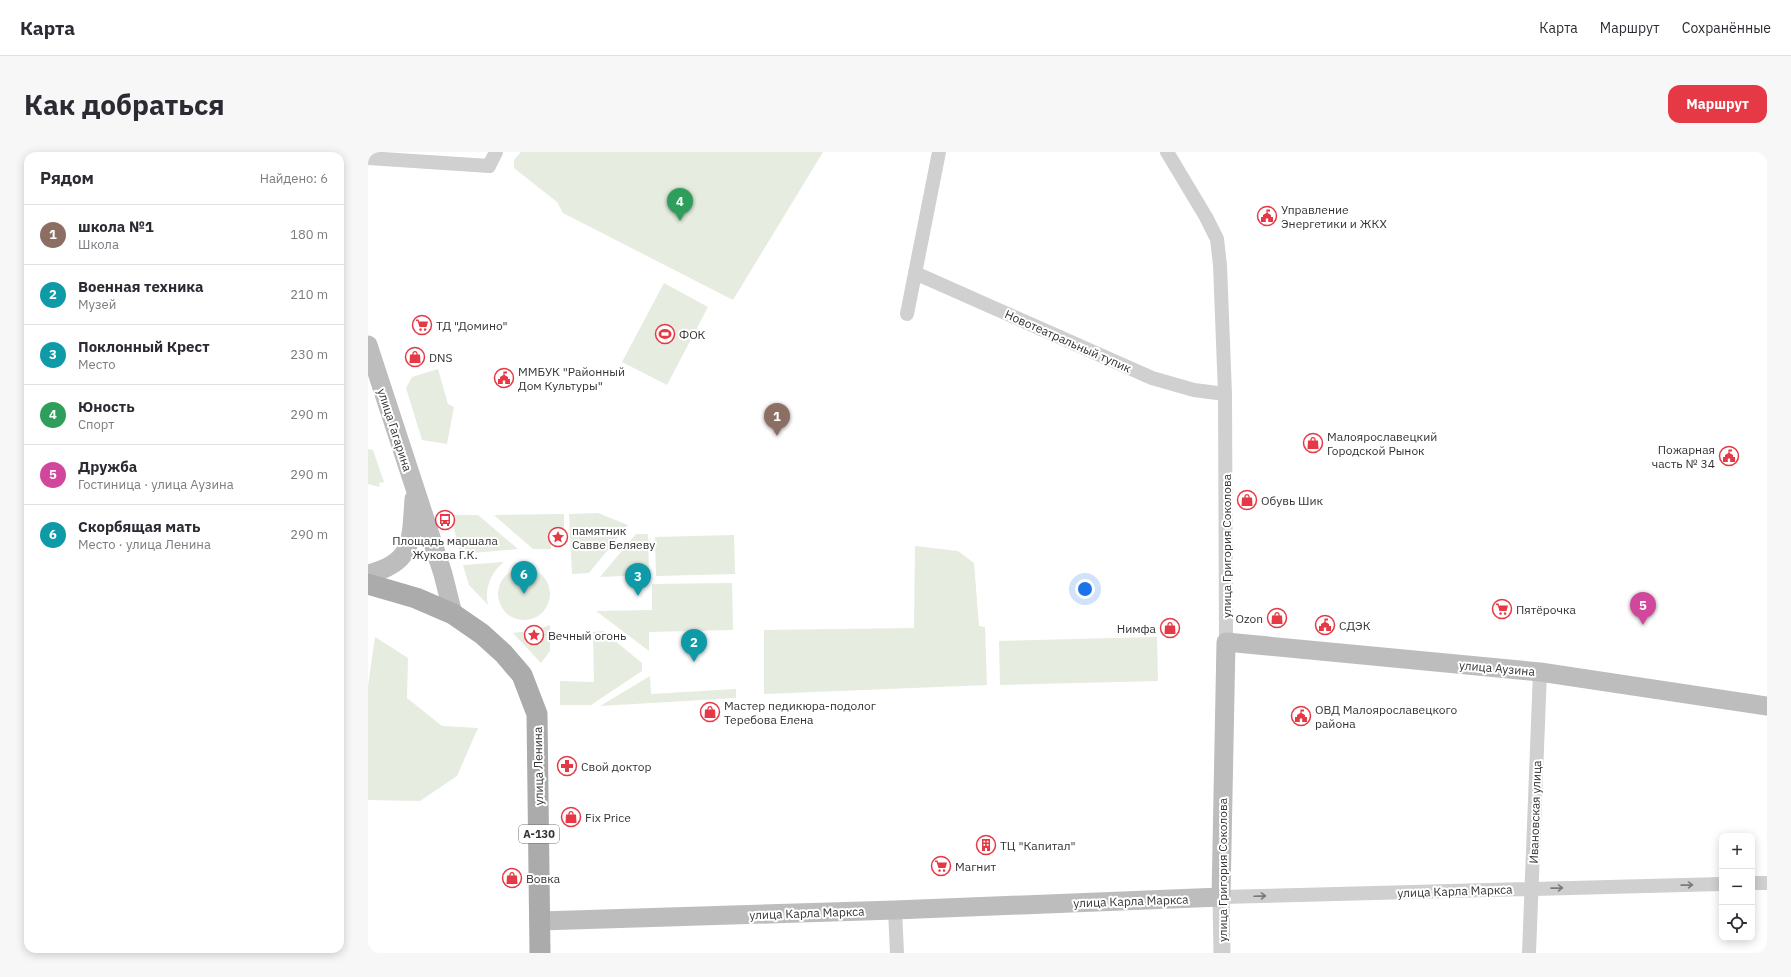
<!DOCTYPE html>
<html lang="ru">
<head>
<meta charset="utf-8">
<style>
  :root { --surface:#fff; --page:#f7f7f7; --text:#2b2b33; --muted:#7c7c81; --line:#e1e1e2; --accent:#e63946 }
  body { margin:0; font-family:"IBM Plex Sans",sans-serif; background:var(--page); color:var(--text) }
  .controls { position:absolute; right:12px; bottom:12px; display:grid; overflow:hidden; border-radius:8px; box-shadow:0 2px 10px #0003 }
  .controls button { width:36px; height:36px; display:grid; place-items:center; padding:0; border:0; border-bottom:1px solid var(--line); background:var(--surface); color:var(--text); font:20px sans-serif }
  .you { position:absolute; left:717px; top:437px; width:14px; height:14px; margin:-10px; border:3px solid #fff; border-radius:50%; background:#1a73e8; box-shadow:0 0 0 6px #1a73e833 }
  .badge { display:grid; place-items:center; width:26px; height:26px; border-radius:50%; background:var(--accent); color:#fff; font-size:13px; font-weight:700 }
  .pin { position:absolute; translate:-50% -33px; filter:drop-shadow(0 1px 2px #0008) }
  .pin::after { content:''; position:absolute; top:21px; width:14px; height:12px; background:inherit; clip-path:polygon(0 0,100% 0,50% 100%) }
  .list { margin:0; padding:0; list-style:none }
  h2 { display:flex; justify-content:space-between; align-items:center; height:52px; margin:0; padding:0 16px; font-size:17px }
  h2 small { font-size:13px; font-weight:400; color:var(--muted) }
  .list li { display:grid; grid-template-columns:26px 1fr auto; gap:12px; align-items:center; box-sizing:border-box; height:60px; padding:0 16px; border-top:1px solid var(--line) }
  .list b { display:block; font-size:15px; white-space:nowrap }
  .list p { margin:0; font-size:13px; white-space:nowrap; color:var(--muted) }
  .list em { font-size:13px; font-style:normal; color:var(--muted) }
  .icon { flex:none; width:22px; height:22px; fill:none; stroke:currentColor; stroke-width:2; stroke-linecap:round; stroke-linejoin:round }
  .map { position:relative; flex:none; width:1399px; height:801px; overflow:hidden; border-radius:12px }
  header { display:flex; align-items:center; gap:24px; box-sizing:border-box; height:56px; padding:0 20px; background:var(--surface); border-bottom:1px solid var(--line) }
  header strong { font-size:19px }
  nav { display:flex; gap:22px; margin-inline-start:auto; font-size:14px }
  .intro { display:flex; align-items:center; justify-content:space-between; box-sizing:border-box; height:96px; padding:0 24px }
  h1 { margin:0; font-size:28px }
  .button { padding:10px 18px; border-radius:12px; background:var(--accent); color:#fff; font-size:14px; font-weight:700 }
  main { display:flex; gap:24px; padding:0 24px }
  aside { flex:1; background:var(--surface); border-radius:12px; box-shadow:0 2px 10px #0003 }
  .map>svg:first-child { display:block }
  .green { fill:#e6ecdf }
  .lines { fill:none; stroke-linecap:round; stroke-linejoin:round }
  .minor { stroke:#d0d0d0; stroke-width:14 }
  .tertiary { stroke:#d0d0d0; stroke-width:17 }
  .secondary { stroke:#bdbdbd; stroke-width:19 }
  .primary { stroke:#ababab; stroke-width:21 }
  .oneway { stroke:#7a7a7a }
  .labels { text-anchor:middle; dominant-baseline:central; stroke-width:4; stroke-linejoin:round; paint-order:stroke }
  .shield { fill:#fff; stroke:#707070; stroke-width:1 }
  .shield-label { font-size:11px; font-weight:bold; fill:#333 }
  .poi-label { font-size:12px; fill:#333; stroke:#fff; text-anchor:start }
  .street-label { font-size:12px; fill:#333; stroke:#fff }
</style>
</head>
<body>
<header>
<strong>Карта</strong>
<nav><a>Карта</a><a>Маршрут</a><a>Сохранённые</a></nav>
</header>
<div class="intro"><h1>Как добраться</h1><a class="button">Маршрут</a></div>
<main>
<aside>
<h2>Рядом<small>Найдено: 6</small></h2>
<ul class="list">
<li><span class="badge" style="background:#8d6e63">1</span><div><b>школа №1</b><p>Школа</p></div><em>180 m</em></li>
<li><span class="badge" style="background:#0f9aa8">2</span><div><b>Военная техника</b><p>Музей</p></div><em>210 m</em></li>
<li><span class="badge" style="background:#0f9aa8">3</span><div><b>Поклонный Крест</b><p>Место</p></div><em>230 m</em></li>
<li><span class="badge" style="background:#2e9e5b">4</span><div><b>Юность</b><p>Спорт</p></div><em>290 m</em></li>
<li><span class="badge" style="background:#d1479c">5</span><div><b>Дружба</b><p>Гостиница · улица Аузина</p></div><em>290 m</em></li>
<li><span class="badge" style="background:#0f9aa8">6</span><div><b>Скорбящая мать</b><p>Место · улица Ленина</p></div><em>290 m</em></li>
</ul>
</aside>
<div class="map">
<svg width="1399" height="801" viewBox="0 0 1399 801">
  <rect width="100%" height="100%" fill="#fff"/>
  <path class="green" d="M153,0H455L365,148L195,61L189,50L146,16V8Z
    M296,131L340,155L299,233L254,210Z
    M70,217L80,252L86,255L79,292L54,288L38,236L44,225Z
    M0,297L5,298L16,330L11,331L12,335L0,332Z
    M230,361L260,373L221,421L204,422L201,362Z
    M196,362V378H183V397H165L126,363Z
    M82,363H110L150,397L93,402Z
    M268,382H280L281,423L232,425Z
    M366,383L367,422L288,424L287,385Z
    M547,394L590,399L606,411L611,474L617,475L619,533L396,542V478L546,476Z
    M136,410C123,420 116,437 120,453L101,433L95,413Z
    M130 442a26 26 0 1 1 52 0a26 26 0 1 1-52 0Z
    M364,431L365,478L281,480V499L228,459L284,458V432Z
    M182,473V499L173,511L145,481L161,479L162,486H169L168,478Z
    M235,479L274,511V519L223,553H192V529L226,530L225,480Z
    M7,485L40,506L39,546L74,574L110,576L89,624L52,649L0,648V534Z
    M789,485L790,529L632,533L631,489Z
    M282,524L283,542L368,537V546L232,554Z"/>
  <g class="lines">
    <path class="minor" d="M799,0L838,65L849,87L852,113L857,242L858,490
      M0,6L121,14L128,0
      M547,121L784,226L826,238L857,242
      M539,162L571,0
      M1384,731H1399
      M853,745L1354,732
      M527,758L529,801
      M1161,801L1172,520"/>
    <path class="tertiary" d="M853,745L854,801"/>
    <path class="secondary" d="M0,193L75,422L85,462
      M0,422C46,411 43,388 46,347
      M172,769L527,758L853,745L858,490L1172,520L1399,554"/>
    <path class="primary" d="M0,432L48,446L85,462L114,482L136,502L154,523L169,562L172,801"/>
  </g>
  <defs><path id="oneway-shaft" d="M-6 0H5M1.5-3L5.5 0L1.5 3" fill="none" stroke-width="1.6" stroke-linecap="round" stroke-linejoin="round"/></defs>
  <g class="oneway">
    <use href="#oneway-shaft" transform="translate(1319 733) rotate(-1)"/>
    <use href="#oneway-shaft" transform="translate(1189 736) rotate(-1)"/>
    <use href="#oneway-shaft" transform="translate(892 744) rotate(-2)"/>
  </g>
  <defs>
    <g id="civic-ring" transform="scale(1)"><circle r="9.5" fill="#fff" stroke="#e63946" stroke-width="1.5"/><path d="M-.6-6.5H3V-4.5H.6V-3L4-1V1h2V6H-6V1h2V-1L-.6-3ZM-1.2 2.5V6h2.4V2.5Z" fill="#e63946"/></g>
    <g id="supermarket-ring" transform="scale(1)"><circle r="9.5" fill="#fff" stroke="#e63946" stroke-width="1.5"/><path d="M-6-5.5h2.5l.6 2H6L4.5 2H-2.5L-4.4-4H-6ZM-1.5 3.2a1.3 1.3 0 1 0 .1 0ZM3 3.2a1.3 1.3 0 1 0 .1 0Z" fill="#e63946"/></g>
    <g id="stadium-ring" transform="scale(1)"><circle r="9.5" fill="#fff" stroke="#e63946" stroke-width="1.5"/><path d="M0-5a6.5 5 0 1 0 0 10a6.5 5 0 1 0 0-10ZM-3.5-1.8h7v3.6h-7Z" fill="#e63946"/></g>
    <g id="shop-ring" transform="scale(1)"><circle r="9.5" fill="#fff" stroke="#e63946" stroke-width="1.5"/><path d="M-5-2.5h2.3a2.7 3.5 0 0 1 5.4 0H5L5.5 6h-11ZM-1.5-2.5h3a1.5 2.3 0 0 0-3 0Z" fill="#e63946"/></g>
    <g id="bus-ring" transform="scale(1)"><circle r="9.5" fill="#fff" stroke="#e63946" stroke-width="1.5"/><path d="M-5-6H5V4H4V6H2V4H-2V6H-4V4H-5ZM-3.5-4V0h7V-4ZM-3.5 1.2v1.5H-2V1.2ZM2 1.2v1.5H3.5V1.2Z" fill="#e63946"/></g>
    <g id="sight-ring" transform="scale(1)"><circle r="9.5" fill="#fff" stroke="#e63946" stroke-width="1.5"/><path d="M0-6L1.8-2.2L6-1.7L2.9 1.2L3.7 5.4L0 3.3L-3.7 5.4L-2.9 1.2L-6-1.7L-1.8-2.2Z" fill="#e63946"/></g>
    <g id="pharmacy-ring" transform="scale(1)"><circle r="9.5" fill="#fff" stroke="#e63946" stroke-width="1.5"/><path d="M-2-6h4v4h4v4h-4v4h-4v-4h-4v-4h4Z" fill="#e63946"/></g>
    <g id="building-ring" transform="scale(1)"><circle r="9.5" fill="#fff" stroke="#e63946" stroke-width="1.5"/><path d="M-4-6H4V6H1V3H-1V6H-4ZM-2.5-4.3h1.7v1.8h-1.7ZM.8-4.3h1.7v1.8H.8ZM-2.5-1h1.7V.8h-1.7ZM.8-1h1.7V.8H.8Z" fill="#e63946"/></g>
  </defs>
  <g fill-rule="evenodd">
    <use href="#civic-ring" x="899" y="64"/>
    <use href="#supermarket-ring" x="54" y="173"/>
    <use href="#stadium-ring" x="297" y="182"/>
    <use href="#shop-ring" x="47" y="205"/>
    <use href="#civic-ring" x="136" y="226"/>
    <use href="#shop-ring" x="945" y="291"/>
    <use href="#civic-ring" x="1361" y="304"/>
    <use href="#shop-ring" x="879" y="348"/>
    <use href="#bus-ring" x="77" y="368"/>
    <use href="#sight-ring" x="190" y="385"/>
    <use href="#supermarket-ring" x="1134" y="457"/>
    <use href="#shop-ring" x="909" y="466"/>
    <use href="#civic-ring" x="957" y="473"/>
    <use href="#shop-ring" x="802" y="476"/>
    <use href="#sight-ring" x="166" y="483"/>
    <use href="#shop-ring" x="342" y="560"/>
    <use href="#civic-ring" x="933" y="564"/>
    <use href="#pharmacy-ring" x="199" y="614"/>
    <use href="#shop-ring" x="203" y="665"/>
    <use href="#building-ring" x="618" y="693"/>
    <use href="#supermarket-ring" x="573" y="714"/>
    <use href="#shop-ring" x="144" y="726"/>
  </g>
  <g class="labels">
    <rect class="shield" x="151" y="673" width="40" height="18" rx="3"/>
    <g class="shield-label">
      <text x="171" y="682">А-130</text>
    </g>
    <g class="poi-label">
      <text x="913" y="57">Управление<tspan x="913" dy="14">Энергетики и ЖКХ</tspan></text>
      <text x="68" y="173">ТД "Домино"</text>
      <text x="311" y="182">ФОК</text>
      <text x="61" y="205">DNS</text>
      <text x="150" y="219">ММБУК "Районный<tspan x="150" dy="14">Дом Культуры"</tspan></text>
      <text x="959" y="284">Малоярославецкий<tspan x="959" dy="14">Городской Рынок</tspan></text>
      <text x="1347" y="297" text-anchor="end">Пожарная<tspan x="1347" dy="14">часть № 34</tspan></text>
      <text x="893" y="348">Обувь Шик</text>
      <text x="204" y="378">памятник<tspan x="204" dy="14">Савве Беляеву</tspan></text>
      <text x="77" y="388" text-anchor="middle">Площадь маршала<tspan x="77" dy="14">Жукова Г.К.</tspan></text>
      <text x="1148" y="457">Пятёрочка</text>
      <text x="895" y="466" text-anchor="end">Ozon</text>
      <text x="971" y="473">СДЭК</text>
      <text x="788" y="476" text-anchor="end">Нимфа</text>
      <text x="180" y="483">Вечный огонь</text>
      <text x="356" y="553">Мастер педикюра-подолог<tspan x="356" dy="14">Теребова Елена</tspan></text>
      <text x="947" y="557">ОВД Малоярославецкого<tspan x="947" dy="14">района</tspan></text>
      <text x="213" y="614">Свой доктор</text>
      <text x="217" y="665">Fix Price</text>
      <text x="632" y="693">ТЦ "Капитал"</text>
      <text x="587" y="714">Магнит</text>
      <text x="158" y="726">Вовка</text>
    </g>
    <g class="street-label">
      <text transform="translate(700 189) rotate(24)">Новотеатральный тупик</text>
      <text transform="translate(27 278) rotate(72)">улица Гагарина</text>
      <text transform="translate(858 394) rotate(-90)">улица Григория Соколова</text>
      <text transform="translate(1129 516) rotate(5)">улица Аузина</text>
      <text transform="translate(170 614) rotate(-91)">улица Ленина</text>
      <text transform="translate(1167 660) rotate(-88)">Ивановская улица</text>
      <text transform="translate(854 718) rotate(-90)">улица Григория Соколова</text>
      <text transform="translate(1087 739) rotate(-2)">улица Карла Маркса</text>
      <text transform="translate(763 749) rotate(-2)">улица Карла Маркса</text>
      <text transform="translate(439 761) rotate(-2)">улица Карла Маркса</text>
    </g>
  </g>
</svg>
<div class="controls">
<button>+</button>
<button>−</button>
<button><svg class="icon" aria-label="locate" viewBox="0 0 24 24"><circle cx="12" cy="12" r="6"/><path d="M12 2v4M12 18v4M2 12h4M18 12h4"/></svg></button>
</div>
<div class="you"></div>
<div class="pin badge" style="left:409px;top:284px;background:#8d6e63">1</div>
<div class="pin badge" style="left:326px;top:510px;background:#0f9aa8">2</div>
<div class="pin badge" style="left:270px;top:444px;background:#0f9aa8">3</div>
<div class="pin badge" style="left:312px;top:69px;background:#2e9e5b">4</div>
<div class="pin badge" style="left:1275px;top:473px;background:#d1479c">5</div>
<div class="pin badge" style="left:156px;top:442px;background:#0f9aa8">6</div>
</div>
</main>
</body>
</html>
